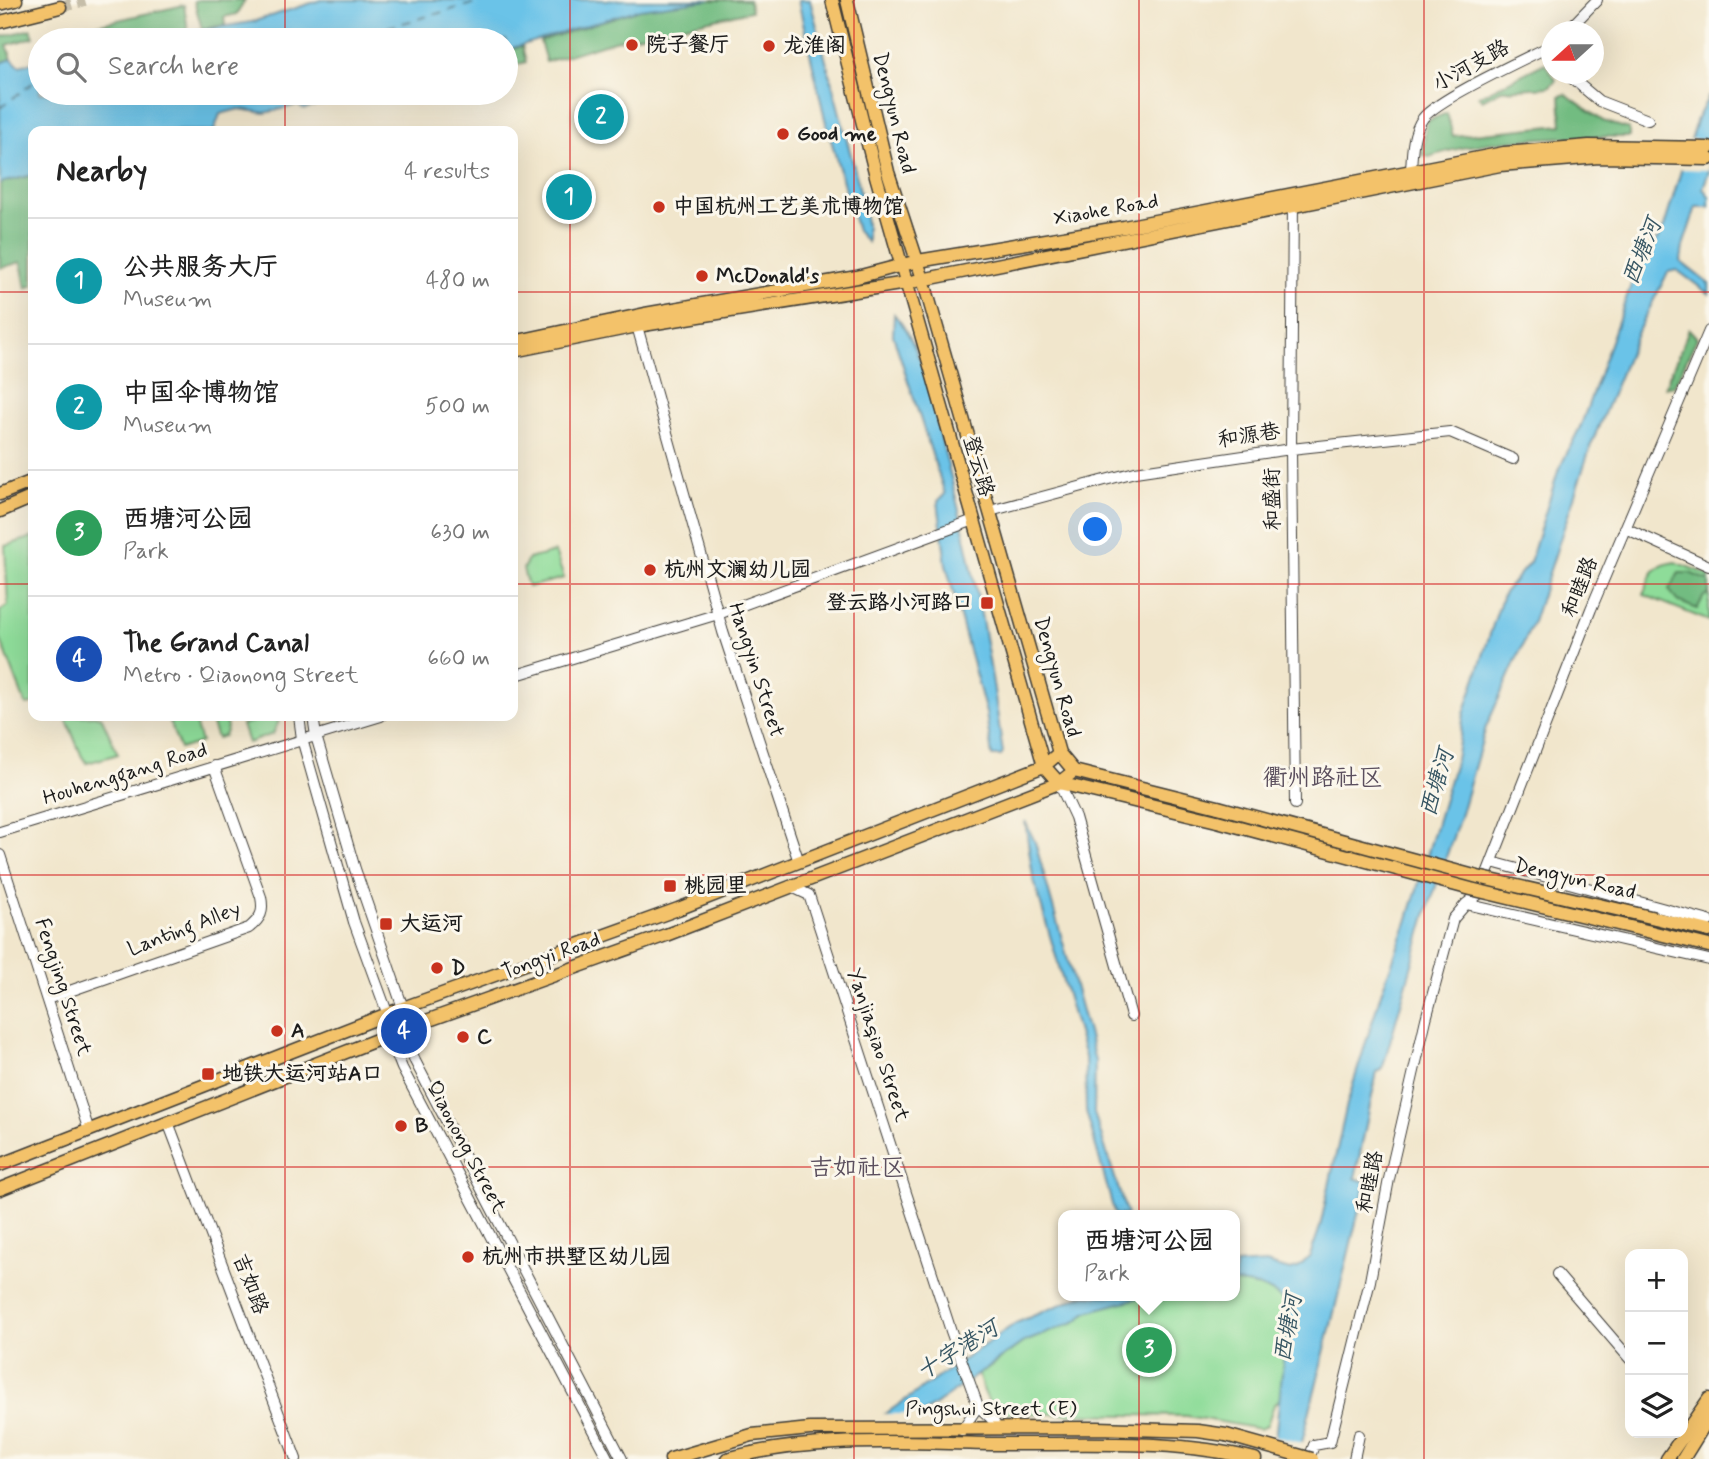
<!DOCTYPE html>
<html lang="en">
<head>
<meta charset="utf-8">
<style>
  :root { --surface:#fff; --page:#f2f2f2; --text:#222; --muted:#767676; --line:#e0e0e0; --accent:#1a73e8 }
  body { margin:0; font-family:Mynerve,"LXGW WenKai TC",sans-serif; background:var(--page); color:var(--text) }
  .controls { position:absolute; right:21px; bottom:21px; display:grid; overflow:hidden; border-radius:14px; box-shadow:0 7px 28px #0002 }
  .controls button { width:63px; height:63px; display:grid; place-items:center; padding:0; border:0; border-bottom:2px solid var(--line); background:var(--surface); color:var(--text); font:35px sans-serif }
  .compass { position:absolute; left:1541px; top:21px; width:63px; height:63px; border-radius:50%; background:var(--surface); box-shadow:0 7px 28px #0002; rotate:249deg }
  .you { position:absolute; left:1096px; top:530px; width:24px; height:24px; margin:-18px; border:5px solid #fff; border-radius:50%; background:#1a73e8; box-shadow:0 0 0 10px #1a73e833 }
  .badge { display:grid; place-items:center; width:46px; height:46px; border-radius:50%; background:var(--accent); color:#fff; font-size:23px; font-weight:700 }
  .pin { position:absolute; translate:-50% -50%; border:4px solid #fff; box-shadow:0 2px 7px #0006 }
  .popup { position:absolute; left:1058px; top:1210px; width:182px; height:91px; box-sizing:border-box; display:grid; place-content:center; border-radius:14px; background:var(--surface); filter:drop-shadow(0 2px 5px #0005); font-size:23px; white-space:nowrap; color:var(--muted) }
  .popup b { font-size:26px; color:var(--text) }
  .popup::after { content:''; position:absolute; left:50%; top:100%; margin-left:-14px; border:14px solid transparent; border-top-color:var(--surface) }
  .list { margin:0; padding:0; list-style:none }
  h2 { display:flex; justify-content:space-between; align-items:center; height:91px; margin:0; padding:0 28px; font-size:30px }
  h2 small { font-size:23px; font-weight:400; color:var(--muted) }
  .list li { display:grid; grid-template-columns:46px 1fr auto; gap:21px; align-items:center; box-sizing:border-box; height:126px; padding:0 28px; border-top:2px solid var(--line) }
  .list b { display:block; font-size:26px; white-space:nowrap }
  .list p { margin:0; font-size:23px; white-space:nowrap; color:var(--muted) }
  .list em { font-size:23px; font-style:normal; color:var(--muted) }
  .icon { flex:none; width:38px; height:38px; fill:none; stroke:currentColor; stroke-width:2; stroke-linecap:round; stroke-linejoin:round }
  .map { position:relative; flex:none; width:1709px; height:1459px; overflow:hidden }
  .search { position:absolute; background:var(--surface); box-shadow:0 7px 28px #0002; left:28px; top:28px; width:490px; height:77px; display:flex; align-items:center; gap:18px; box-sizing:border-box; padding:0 24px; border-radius:38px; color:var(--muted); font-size:26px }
  .panel { position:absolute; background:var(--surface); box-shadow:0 7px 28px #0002; left:28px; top:126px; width:490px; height:595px; border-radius:14px }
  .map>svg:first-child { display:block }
  .green { fill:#8edc99; stroke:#557c5a; stroke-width:2 }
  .forest { fill:#72bc81; stroke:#476c4e; stroke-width:2 }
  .water { fill:#6ac3e8; stroke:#437082; stroke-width:2 }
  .pier { fill:#f1e6cc }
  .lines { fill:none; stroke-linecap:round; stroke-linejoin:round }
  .ferry { stroke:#375663; stroke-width:2; stroke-dasharray:9 7; stroke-linecap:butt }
  .major-tunnel { stroke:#c6bea9; stroke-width:12; stroke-dasharray:12 6; stroke-linecap:butt }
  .minor-casing { stroke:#3c3a36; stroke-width:12 }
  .major-casing { stroke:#3c3a36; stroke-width:15 }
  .minor { stroke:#fff; stroke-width:10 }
  .major { stroke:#f3c26a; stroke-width:12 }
  .major-bridge-casing { stroke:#3c3a36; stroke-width:15; stroke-linecap:butt }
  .major-bridge { stroke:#f3c26a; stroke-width:12 }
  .grid { fill:none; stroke:#d62828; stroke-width:2; stroke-opacity:0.55 }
  .poi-dot { fill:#c8321e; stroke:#fbf7ec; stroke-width:2.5 }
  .labels { text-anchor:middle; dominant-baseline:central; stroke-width:6; stroke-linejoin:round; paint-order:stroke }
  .poi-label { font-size:21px; font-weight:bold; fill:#1c1c1c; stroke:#fbf7ec; text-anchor:start }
  .street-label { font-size:21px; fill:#1c1c1c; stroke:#fbf7ec }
  .water-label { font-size:23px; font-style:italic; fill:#375663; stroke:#fbf7ec }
  .quarter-label { font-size:24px; fill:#5b4f5e; stroke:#fbf7ec }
</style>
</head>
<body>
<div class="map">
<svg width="1709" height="1459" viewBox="0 0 1709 1459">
  <rect width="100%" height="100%" fill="#fbf7ec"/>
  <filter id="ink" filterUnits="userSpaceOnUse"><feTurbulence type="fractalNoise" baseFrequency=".0143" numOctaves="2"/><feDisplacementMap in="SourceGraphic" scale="14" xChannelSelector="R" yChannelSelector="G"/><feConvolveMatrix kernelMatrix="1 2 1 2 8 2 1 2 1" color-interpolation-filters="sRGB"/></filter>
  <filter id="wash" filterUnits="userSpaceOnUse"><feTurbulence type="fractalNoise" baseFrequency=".00686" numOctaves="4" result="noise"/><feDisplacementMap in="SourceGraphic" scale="28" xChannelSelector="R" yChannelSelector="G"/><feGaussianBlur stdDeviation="1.57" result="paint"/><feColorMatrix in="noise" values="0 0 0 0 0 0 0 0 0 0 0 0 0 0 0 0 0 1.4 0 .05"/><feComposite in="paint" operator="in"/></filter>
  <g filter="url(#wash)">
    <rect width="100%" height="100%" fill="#f1e6cc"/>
    <path class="green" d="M33,537V704L26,705L0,638V611L8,605L5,546Z
      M555,552L564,578L528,587L523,569L528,559Z
      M1675,562L1709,575V621L1644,595C1649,575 1653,565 1675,562Z
      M65,716H101L118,754L87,763L82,757Z
      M167,716H193L201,742L180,749Z
      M209,716H224L227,728L224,736L217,738Z
      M269,716H281L273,734L248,743L242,725Z
      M1235,1283C1254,1284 1276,1290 1289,1306L1280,1400L1275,1402L1267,1425L1260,1429L1187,1416L1009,1413C987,1411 985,1393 978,1375L1022,1343L1077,1321L1087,1312L1124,1300L1145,1296H1235Z"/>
    <path class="forest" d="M199,0H245L237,14L224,17L225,25L202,29L194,1Z
      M707,0H749L751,11L614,41L546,62L540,41L640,9Z
      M184,5L188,30L140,40H91L87,27Z
      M31,29L34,37L7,45L12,59L0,63V37Z
      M522,46L526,62L506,68V50Z
      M1545,63L1556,80L1549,87L1501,90L1482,100L1479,96Z
      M1566,94L1603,121L1629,129V137C1567,136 1487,137 1429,157L1422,155L1427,121L1447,113L1453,136L1562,125L1560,96Z
      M33,175V285L26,288L21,262L0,268V183Z
      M1689,329L1697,338L1674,386L1665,387Z
      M1679,573H1690L1709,581V594L1704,596L1697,609L1677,601L1669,589Z"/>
    <path class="water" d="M321,0H710L640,9L506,50V40H140L252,22Z
      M798,0H810L858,182L867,227V242L857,231L825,119Z
      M12,59L19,66L40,61V93H385V94L370,99L368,93L304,109L297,105L265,113L239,109L220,114L214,131H33V175L0,183V63Z
      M1709,96V171L1703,188L1709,196V207H1696L1683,246L1681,262L1709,284V294L1677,270L1668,272L1639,329L1591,445L1533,622L1486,727L1460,817L1427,912L1382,1070L1377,1072L1355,1178L1366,1182L1298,1459H1273L1289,1306C1276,1290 1254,1284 1235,1283V1265L1266,1263L1290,1270L1298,1268L1310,1256L1320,1227L1347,1104L1382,990L1407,922L1456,759L1464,714L1503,594L1530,562L1558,471L1581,425L1631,285L1664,227L1696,121Z
      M894,314C920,343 929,390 938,427C967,534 989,644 1003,753L1001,756H992L986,713L946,565L938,501L945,494L893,335Z
      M1025,821L1035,842L1089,1036L1095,1061L1094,1113L1127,1215H1115L1086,1111L1085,1057L1033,877Z
      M1081,1296H1145L1087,1312L1077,1321L1022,1343L880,1444L808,1459L888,1412L1016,1323Z"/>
    <path class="pier" d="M1687,139L1709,140V170L1678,169Z
      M877,1414H931L868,1459H804Z
      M1272,1435L1305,1444L1302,1459H1269Z"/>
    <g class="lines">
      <path class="ferry" d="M341,40L487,0
        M0,108L35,81L40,71"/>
    </g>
  </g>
  <g filter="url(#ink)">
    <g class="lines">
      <path class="major-tunnel" d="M60,7L85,0"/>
      <g class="minor-casing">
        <path id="minor" d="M1566,32L1597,0
          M1567,74L1599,101L1648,120
          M1411,171C1412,153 1412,133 1423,118C1439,98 1525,59 1552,45
          M1293,201L1291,449L1295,804
          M637,326L723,632L799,862
          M990,511L1135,472L1291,449L1450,432L1513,459
          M1625,528L1709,566
          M513,676L718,614L974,520
          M299,716L302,739L354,922L388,1015L389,1035L402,1068L608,1459
          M313,716L316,736L355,869L403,1008L404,1029L415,1061L622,1459
          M1059,783L1075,817L1131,1016
          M0,832L381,716
          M0,855L89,1131
          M1492,862L1709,921
          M790,886L809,895L951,1331L978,1406L993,1420L997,1429
          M1466,904L1709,960
          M47,999L249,928C261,918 264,912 261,897L214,766
          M168,1122L296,1459
          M1557,1274L1630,1359
          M962,1430L978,1406
          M1309,1459L1314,1445L1330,1442L1370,1281L1389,1179L1426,1019L1453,919L1466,904L1479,894L1591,609L1709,331
          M1354,1459L1359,1435"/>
      </g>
      <g class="major-casing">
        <path id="major" d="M832,0L876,176L1044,766L1059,783L1217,821
          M847,0L888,172L923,279L1059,753L1074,771L1218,807
          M0,4L16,0
          M0,22L60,7
          M513,342L645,314L857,277L918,261L1124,227L1504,153L1589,146L1709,148
          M513,351L637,326L906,283L1500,165L1599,157L1709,159
          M0,494L33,481
          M0,511L33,497
          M1655,918L1709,931
          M1651,932L1709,946
          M0,1165L403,1008L678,909L1044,766L1059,753
          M0,1189L404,1029L666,935L1059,783L1074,771
          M671,1459L752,1435L810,1429L1098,1428L1198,1431L1226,1435
          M727,1459C813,1435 908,1443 996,1444C1082,1445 1170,1438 1255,1459
          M1667,1459L1709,1399
          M1683,1459L1709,1417"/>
      </g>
      <use href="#minor" class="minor"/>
      <use href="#major" class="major"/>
      <g class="major-bridge-casing">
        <path id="major-bridge" d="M1218,807L1478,877L1655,918
          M1217,821L1471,889L1651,932
          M1226,1435L1312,1459"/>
      </g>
      <use href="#major-bridge" class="major-bridge"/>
    </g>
  </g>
  <path class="grid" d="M285,0V40M570,0V1459M854,0V1459M1139,0V1459M1424,0V1459M285,93V131M0,292H33M513,292H1709M0,584H33M513,584H1709M285,716V1459M0,875H1709M0,1167H1709"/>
  <g class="poi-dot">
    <circle cx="632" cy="45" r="7"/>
    <circle cx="769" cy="46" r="7"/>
    <circle cx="783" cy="134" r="7"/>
    <circle cx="659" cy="207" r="7"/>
    <circle cx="702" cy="276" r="7"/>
    <circle cx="650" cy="570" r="7"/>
    <rect x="980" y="596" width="14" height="14" rx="3.5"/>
    <rect x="663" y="879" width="14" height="14" rx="3.5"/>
    <rect x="379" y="917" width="14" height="14" rx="3.5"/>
    <circle cx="437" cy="968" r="7"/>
    <circle cx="277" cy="1031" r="7"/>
    <circle cx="463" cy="1037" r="7"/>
    <rect x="201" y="1067" width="14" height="14" rx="3.5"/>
    <circle cx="401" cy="1126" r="7"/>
    <circle cx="468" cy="1257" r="7"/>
  </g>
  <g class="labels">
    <g class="poi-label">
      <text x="646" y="45">院子餐厅</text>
      <text x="783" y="46">龙淮阁</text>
      <text x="797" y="134">Good me</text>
      <text x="673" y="207">中国杭州工艺美术博物馆</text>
      <text x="716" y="276">McDonald's</text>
      <text x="664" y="570">杭州文澜幼儿园</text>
      <text x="973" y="603" text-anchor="end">登云路小河路口</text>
      <text x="684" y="886">桃园里</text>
      <text x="400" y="924">大运河</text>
      <text x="451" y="968">D</text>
      <text x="291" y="1031">A</text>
      <text x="477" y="1037">C</text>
      <text x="222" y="1074">地铁大运河站A口</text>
      <text x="415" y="1126">B</text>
      <text x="482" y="1257">杭州市拱墅区幼儿园</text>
    </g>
    <g class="street-label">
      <text transform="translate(1471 66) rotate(-29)">小河支路</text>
      <text transform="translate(894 113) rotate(76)">Dengyun Road</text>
      <text transform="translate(1106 210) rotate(-10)">Xiaohe Road</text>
      <text transform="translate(1249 436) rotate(-9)">和源巷</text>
      <text transform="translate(978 466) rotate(74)">登云路</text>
      <text transform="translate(1273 499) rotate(-91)">和盛街</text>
      <text transform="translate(1580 587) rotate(-68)">和睦路</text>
      <text transform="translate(756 670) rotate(72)">Hangyin Street</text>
      <text transform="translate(1057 677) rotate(74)">Dengyun Road</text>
      <text transform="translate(125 774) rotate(-17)">Houhenggang Road</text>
      <text transform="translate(1575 879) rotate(13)">Dengyun Road</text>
      <text transform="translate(184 929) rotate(-21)">Lanting Alley</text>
      <text transform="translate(551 956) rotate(-20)">Tongyi Road</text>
      <text transform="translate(63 987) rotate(72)">Fengjing Street</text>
      <text transform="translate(878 1045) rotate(72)">Yanjiaqiao Street</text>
      <text transform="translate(466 1147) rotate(62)">Qiaonong Street</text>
      <text transform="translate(1370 1182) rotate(-79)">和睦路</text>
      <text transform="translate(250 1284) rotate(69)">吉如路</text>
      <text x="991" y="1409">Pingshui Street (E)</text>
    </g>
    <g class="water-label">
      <text transform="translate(1643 252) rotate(-68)">西塘河</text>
      <text transform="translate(1438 783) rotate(-74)">西塘河</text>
      <text transform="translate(1289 1328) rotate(-80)">西塘河</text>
      <text transform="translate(958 1351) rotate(-32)">十字港河</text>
    </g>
    <g class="quarter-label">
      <text x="1323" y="778">衢州路社区</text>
      <text x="857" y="1168">吉如社区</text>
    </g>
  </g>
</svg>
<div class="controls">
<button>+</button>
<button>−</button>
<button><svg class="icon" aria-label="layers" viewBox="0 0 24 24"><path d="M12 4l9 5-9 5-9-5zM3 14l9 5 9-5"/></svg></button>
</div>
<svg class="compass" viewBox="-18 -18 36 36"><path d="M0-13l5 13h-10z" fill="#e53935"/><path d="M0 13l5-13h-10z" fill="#767676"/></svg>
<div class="you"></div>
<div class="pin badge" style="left:569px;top:197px;background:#0f9aa8">1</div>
<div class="pin badge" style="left:601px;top:117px;background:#0f9aa8">2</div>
<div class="pin badge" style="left:1149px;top:1350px;background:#2e9e5b">3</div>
<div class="popup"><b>西塘河公园</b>Park</div>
<div class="pin badge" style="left:404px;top:1031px;background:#1a4fb4">4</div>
<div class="search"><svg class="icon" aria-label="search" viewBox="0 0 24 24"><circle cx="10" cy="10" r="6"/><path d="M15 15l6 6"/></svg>Search here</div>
<section class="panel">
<h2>Nearby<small>4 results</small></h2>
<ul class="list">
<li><span class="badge" style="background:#0f9aa8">1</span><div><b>公共服务大厅</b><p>Museum</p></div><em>480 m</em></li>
<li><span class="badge" style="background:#0f9aa8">2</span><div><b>中国伞博物馆</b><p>Museum</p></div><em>500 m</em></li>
<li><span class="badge" style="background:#2e9e5b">3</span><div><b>西塘河公园</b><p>Park</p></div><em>630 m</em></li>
<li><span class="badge" style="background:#1a4fb4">4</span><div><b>The Grand Canal</b><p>Metro · Qiaonong Street</p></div><em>660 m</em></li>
</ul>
</section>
</div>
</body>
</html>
